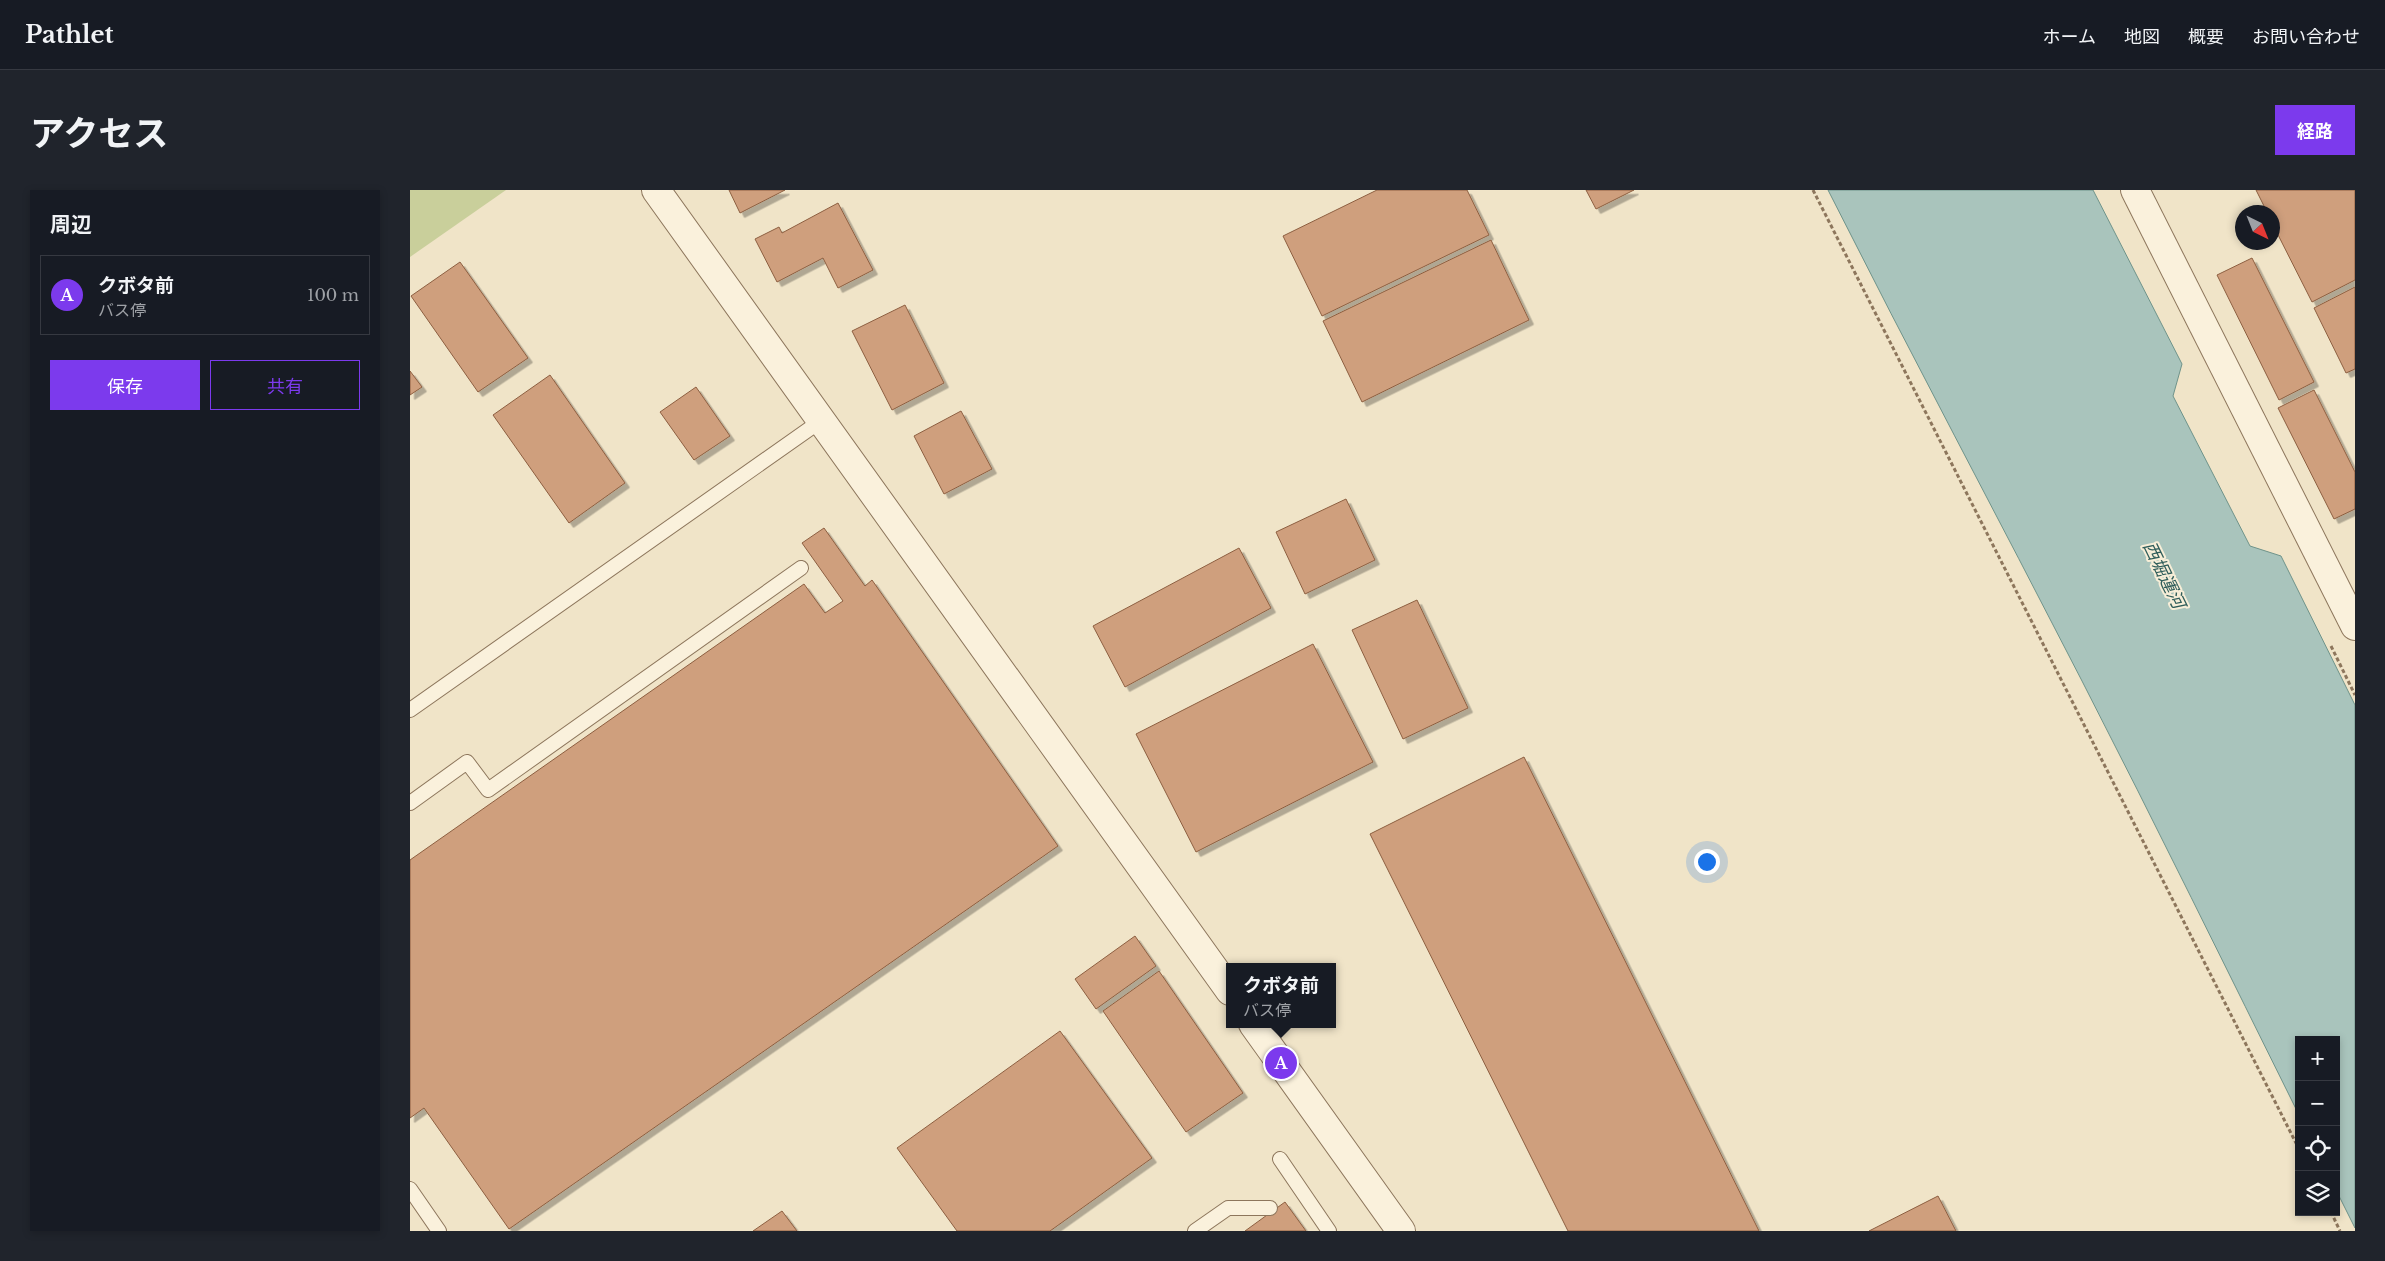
<!DOCTYPE html>
<html lang="ja">
<head>
<meta charset="utf-8">
<style>
  :root { --surface:#171b24; --page:#20242c; --text:#f1f3f6; --muted:#9ea1a6; --line:#363941; --accent:#7c3aed }
  body { margin:0; font-family:"Libre Baskerville","Noto Sans JP",serif; background:var(--page); color:var(--text) }
  .controls { position:absolute; right:15px; bottom:15px; display:grid; overflow:hidden; border-radius:0px; box-shadow:0 2px 8px #0003 }
  .controls button { width:45px; height:45px; display:grid; place-items:center; padding:0; border:0; border-bottom:1px solid var(--line); background:var(--surface); color:var(--text); font:25px sans-serif }
  .compass { position:absolute; left:1825px; top:15px; width:45px; height:45px; border-radius:50%; background:var(--surface); box-shadow:0 2px 8px #0003; rotate:137deg }
  .you { position:absolute; left:1296px; top:671px; width:18px; height:18px; margin:-12px; border:4px solid #fff; border-radius:50%; background:#1a73e8; box-shadow:0 0 0 8px #1a73e833 }
  .badge { display:grid; place-items:center; width:32px; height:32px; border-radius:50%; background:var(--accent); color:#fff; font-size:16px; font-weight:700 }
  .pin { position:absolute; translate:-50% -50%; border:2px solid #fff; box-shadow:0 1px 5px #0006 }
  .popup { position:absolute; left:816px; top:773px; width:110px; height:65px; box-sizing:border-box; display:grid; place-content:center; border-radius:0px; background:var(--surface); filter:drop-shadow(0 1px 4px #0005); font-size:16px; white-space:nowrap; color:var(--muted) }
  .popup b { font-size:19px; color:var(--text) }
  .popup::after { content:''; position:absolute; left:50%; top:100%; margin-left:-10px; border:10px solid transparent; border-top-color:var(--surface) }
  .list { margin:0; padding:0; list-style:none }
  h2 { display:flex; justify-content:space-between; align-items:center; height:65px; margin:0; padding:0 20px; font-size:21px }
  h2 small { font-size:16px; font-weight:400; color:var(--muted) }
  .list li { display:grid; grid-template-columns:32px 1fr auto; gap:15px; align-items:center; box-sizing:border-box; height:80px; margin:0 10px 10px; padding:0 10px; border:1px solid var(--line); border-radius:0px }
  .list b { display:block; font-size:19px; white-space:nowrap }
  .list p { margin:0; font-size:16px; white-space:nowrap; color:var(--muted) }
  .list em { font-size:16px; font-style:normal; color:var(--muted) }
  .actions { display:flex; gap:10px; padding:15px 20px }
  .actions a { flex:1; padding:11px 0; border:1px solid var(--accent); border-radius:0px; text-align:center; font-size:18px; color:var(--accent) }
  .actions .main { background:var(--accent); color:#fff }
  .icon { flex:none; width:28px; height:28px; fill:none; stroke:currentColor; stroke-width:2; stroke-linecap:round; stroke-linejoin:round }
  .map { position:relative; flex:none; width:1945px; height:1041px; overflow:hidden; border-radius:0px }
  header { display:flex; align-items:center; gap:30px; box-sizing:border-box; height:70px; padding:0 25px; background:var(--surface); border-bottom:1px solid var(--line) }
  header strong { font-size:24px }
  nav { display:flex; gap:28px; margin-inline-start:auto; font-size:18px }
  .intro { display:flex; align-items:center; justify-content:space-between; box-sizing:border-box; height:120px; padding:0 30px }
  h1 { margin:0; font-size:35px }
  .button { padding:12px 22px; border-radius:0px; background:var(--accent); color:#fff; font-size:18px; font-weight:700 }
  main { display:flex; gap:30px; padding:0 30px }
  aside { flex:1; background:var(--surface); border-radius:0px; box-shadow:0 2px 8px #0003 }
  .map>svg:first-child { display:block }
  .green { fill:#c9cf9b }
  .water { fill:#a9c4bc; stroke:#6f938a }
  .building { fill:#cf9f7d; stroke:#8d5f41; filter:url(#shadow) }
  .lines { fill:none; stroke-linecap:round; stroke-linejoin:round }
  .service-casing { stroke:#8d765c; stroke-width:16 }
  .minor-casing { stroke:#8d765c; stroke-width:30 }
  .tertiary-casing { stroke:#8d765c; stroke-width:30 }
  .path { stroke:#8d765c; stroke-width:3; stroke-dasharray:4 2.5; stroke-linecap:butt }
  .service { stroke:#faf1dc; stroke-width:14 }
  .minor { stroke:#faf1dc; stroke-width:28 }
  .tertiary { stroke:#faf1dc; stroke-width:28 }
  .labels { text-anchor:middle; dominant-baseline:central; stroke-width:4; stroke-linejoin:round; paint-order:stroke }
  .water-label { font-size:18px; font-style:italic; fill:#2f5d5a; stroke:#f7eed8 }
</style>
</head>
<body>
<header>
<strong>Pathlet</strong>
<nav><a>ホーム</a><a>地図</a><a>概要</a><a>お問い合わせ</a></nav>
</header>
<div class="intro"><h1>アクセス</h1><a class="button">経路</a></div>
<main>
<aside>
<h2>周辺<small></small></h2>
<ul class="list">
<li><span class="badge">A</span><div><b>クボタ前</b><p>バス停</p></div><em>100 m</em></li>
</ul>
<div class="actions"><a class="main">保存</a><a>共有</a></div>
</aside>
<div class="map">
<svg width="1945" height="1041" viewBox="0 0 1945 1041">
  <defs>
    <filter id="shadow"><feDropShadow dx="4.5" dy="4.5" stdDeviation="0" flood-color="#0004"/></filter>
  </defs>
  <rect width="100%" height="100%" fill="#f0e4c8"/>
  <path class="green" d="M0,0H96L0,67Z"/>
  <path class="water" d="M1418,0H1683L1772,174L1763,206L1840,356L1871,366L1945,515V1038L1926,1000V850H1889V925C1817,780 1746,635 1672,491C1588,327 1501,165 1418,0Z"/>
  <path class="building" d="M319,0H375L330,23Z
    M967,0H1057L1079,45L912,126L873,46Z
    M1176,0H1224L1186,19Z
    M1846,0H1945V90L1902,112L1862,33V22H1857Z
    M428,13L463,80L428,98L413,68L367,92L345,49L369,37L372,43Z
    M1081,50L1119,130L952,212L913,131Z
    M1842,68L1904,192L1869,210L1807,85Z
    M50,72L118,168L68,202L1,106Z
    M1945,97V179L1936,183L1904,118Z
    M495,115L534,193L482,220L442,141Z
    M0,181L12,197L0,205Z
    M140,185L215,293L159,333L83,225Z
    M286,197L320,246L284,270L250,222Z
    M1904,200L1945,282V319L1924,329L1868,218Z
    M551,221L582,279L534,304L504,246Z
    M936,309L965,370L895,404L866,342Z
    M414,338L455,396L462,390L648,656L99,1039L14,918L0,928V670L394,394L415,423L433,411L392,353Z
    M829,358L861,418L715,497L683,436Z
    M1007,410L1058,518L993,549L942,440Z
    M903,454L963,572L786,662L726,544Z
    M1114,567L1349,1041H1158L960,644Z
    M725,746L746,776L686,819L665,789Z
    M749,781L833,903L776,942L693,821Z
    M650,841L742,968L640,1041H547L487,958Z
    M1528,1006L1546,1041H1459Z
    M875,1012L896,1041H835Z
    M372,1021L387,1041H343Z"/>
  <g class="lines">
    <g class="service-casing">
      <path id="service" d="M0,520L412,230
        M0,613L57,572L78,600L391,378
        M870,969L919,1041
        M0,999L29,1041
        M785,1041L818,1018H860"/>
    </g>
    <g class="minor-casing">
      <path id="minor" d="M1725,0L1945,436"/>
    </g>
    <g class="tertiary-casing">
      <path id="tertiary" d="M246,0L820,801
        M843,834L991,1041"/>
    </g>
    <path class="path" d="M1403,0L1889,959
      M1921,456L1945,505
      M1921,1022L1930,1041"/>
    <use href="#service" class="service"/>
    <use href="#minor" class="minor"/>
    <use href="#tertiary" class="tertiary"/>
  </g>
  <g class="labels">
    <g class="water-label">
      <text transform="translate(1754 385) rotate(64)">西堀運河</text>
    </g>
  </g>
</svg>
<div class="controls">
<button>+</button>
<button>−</button>
<button><svg class="icon" aria-label="locate" viewBox="0 0 24 24"><circle cx="12" cy="12" r="6"/><path d="M12 2v4M12 18v4M2 12h4M18 12h4"/></svg></button>
<button><svg class="icon" aria-label="layers" viewBox="0 0 24 24"><path d="M12 4l9 5-9 5-9-5zM3 14l9 5 9-5"/></svg></button>
</div>
<svg class="compass" viewBox="-18 -18 36 36"><path d="M0-13l5 13h-10z" fill="#e53935"/><path d="M0 13l5-13h-10z" fill="#9ea1a6"/></svg>
<div class="you"></div>
<div class="pin badge" style="left:871px;top:873px">A</div>
<div class="popup"><b>クボタ前</b>バス停</div>
</div>
</main>
</body>
</html>
